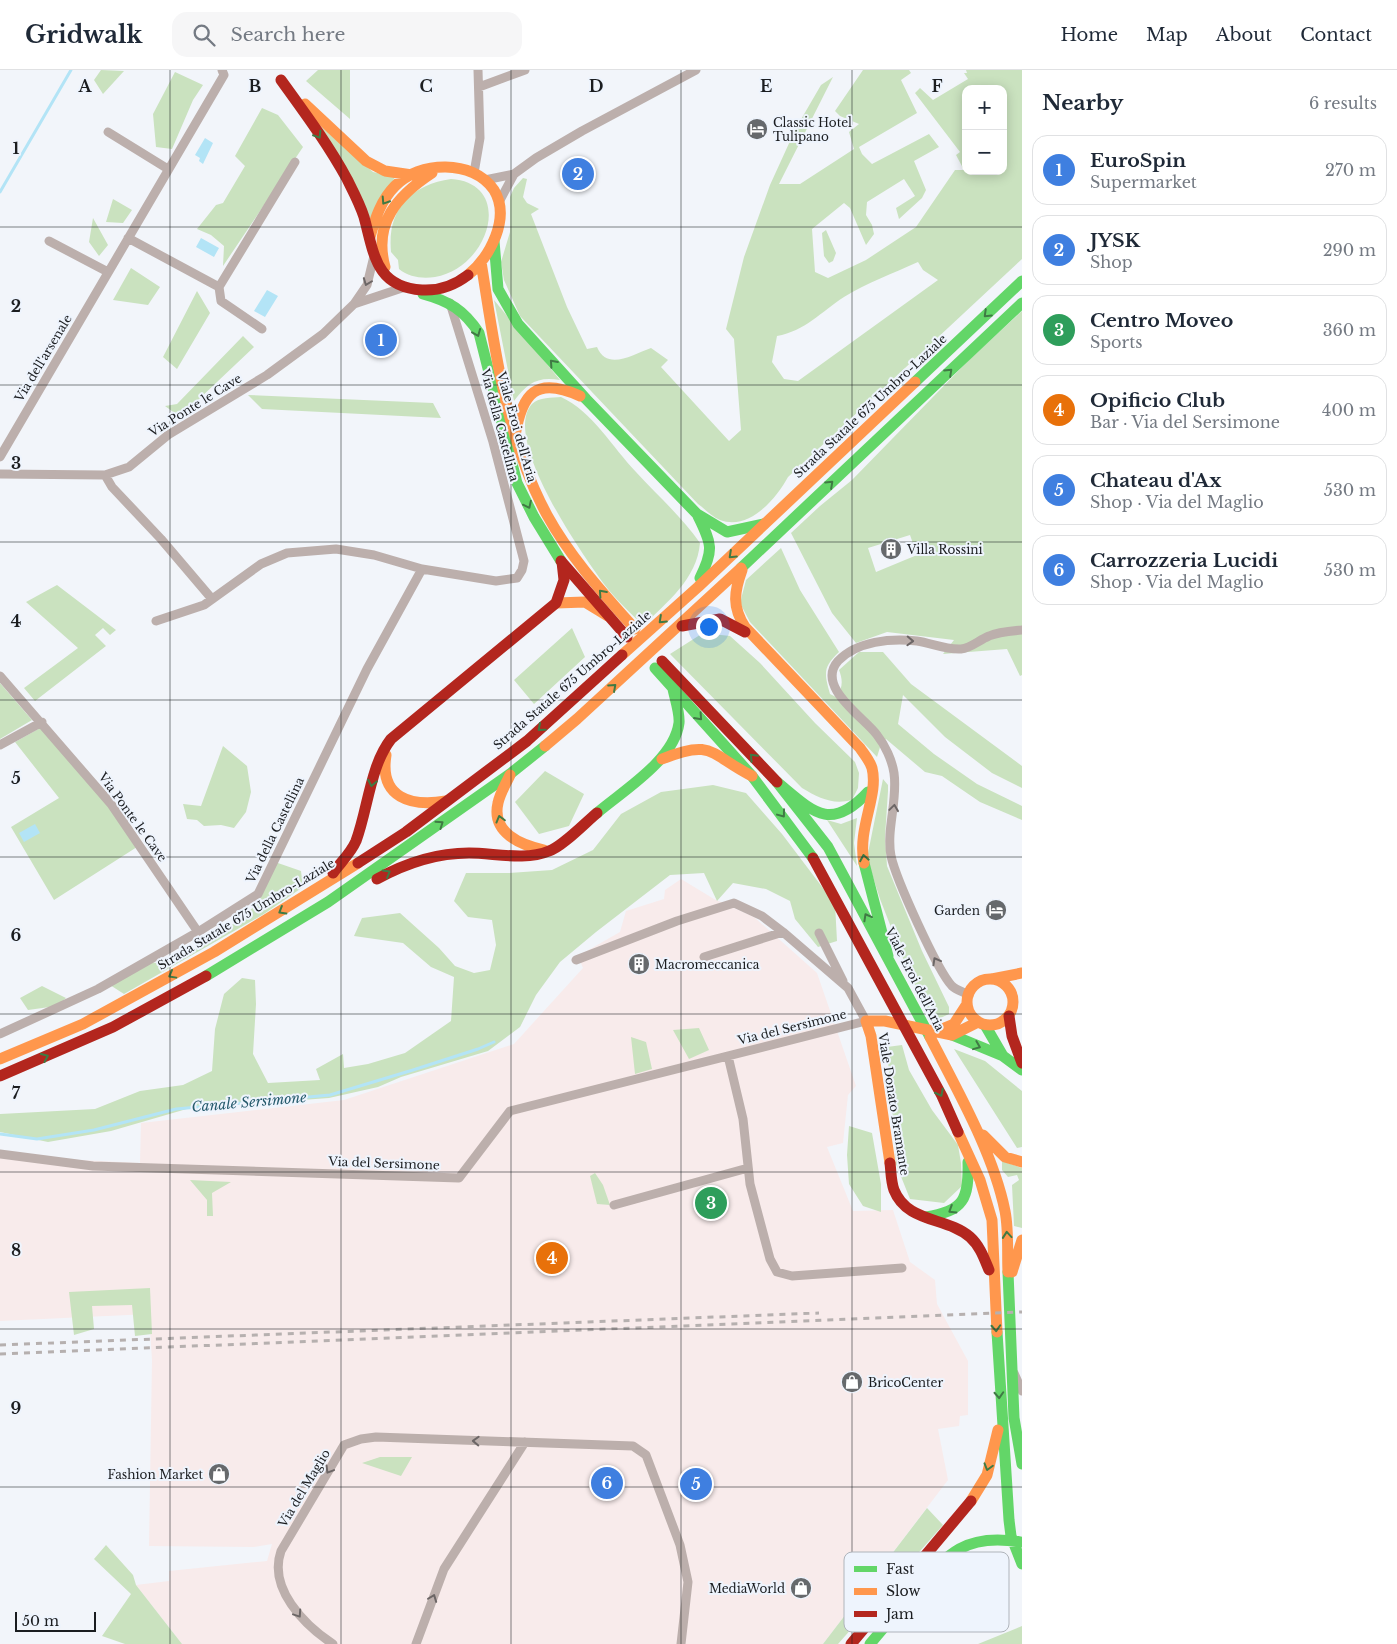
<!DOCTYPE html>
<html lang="en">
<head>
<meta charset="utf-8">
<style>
  :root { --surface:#fff; --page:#f6f6f7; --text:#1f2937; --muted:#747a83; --line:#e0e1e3; --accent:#d93025 }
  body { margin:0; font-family:"Libre Baskerville",serif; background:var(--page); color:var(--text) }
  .controls { position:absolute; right:15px; top:15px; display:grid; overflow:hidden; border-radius:10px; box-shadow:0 2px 12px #0003 }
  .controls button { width:45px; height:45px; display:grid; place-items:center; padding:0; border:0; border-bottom:1px solid var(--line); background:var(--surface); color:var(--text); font:25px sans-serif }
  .scale { position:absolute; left:15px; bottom:12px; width:81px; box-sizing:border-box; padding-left:5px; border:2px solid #1b1d20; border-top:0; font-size:14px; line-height:18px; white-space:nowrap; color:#1b1d20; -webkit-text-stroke:4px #eef4fd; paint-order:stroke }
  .you { position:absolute; left:708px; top:556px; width:18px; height:18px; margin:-12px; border:4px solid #fff; border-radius:50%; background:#1a73e8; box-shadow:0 0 0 8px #1a73e833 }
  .badge { display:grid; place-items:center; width:32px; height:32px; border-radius:50%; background:var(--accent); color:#fff; font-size:16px; font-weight:700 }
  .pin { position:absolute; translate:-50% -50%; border:2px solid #fff; box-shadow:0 1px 5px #0006 }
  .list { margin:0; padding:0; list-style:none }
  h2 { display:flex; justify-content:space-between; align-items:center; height:65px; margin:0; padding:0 20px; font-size:21px }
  h2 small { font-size:16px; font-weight:400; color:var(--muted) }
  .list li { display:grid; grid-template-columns:32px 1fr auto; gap:15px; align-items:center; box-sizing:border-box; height:70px; margin:0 10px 10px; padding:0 10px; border:1px solid var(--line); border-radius:15px }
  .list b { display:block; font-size:19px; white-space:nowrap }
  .list p { margin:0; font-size:16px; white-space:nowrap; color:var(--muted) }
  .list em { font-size:16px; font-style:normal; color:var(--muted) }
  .icon { flex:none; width:28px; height:28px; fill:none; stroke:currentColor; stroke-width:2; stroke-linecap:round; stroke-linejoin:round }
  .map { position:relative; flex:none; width:1022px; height:1574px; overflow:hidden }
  header { display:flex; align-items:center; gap:30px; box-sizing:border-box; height:70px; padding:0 25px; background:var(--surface); border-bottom:1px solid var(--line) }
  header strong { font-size:24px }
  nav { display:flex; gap:28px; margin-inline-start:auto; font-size:18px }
  .search { width:350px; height:45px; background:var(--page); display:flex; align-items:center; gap:12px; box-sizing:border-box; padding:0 18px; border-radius:15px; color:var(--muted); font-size:19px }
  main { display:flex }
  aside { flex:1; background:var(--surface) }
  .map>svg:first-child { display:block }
  .industrial { fill:#f8ebeb }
  .green { fill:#cae2bf; fill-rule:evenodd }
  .water { fill:#b3e4f6 }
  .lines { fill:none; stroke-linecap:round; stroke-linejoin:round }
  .stream { stroke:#b3e4f6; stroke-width:3 }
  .street { stroke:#bcafac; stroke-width:9 }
  .fast { stroke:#63d668; stroke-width:11 }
  .slow { stroke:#ff974d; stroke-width:11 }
  .jam { stroke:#b3261e; stroke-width:11 }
  .rail { stroke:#b6b0af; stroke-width:3; stroke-dasharray:6 6; stroke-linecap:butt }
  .oneway { stroke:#3f7a44 }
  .oneway2 { stroke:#6c6666 }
  .grid { fill:none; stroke:#1b1d20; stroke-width:1; stroke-opacity:0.55 }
  .labels { text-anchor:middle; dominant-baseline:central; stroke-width:4; stroke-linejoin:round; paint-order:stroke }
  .poi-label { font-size:12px; fill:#1b1d20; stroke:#eef4fd; text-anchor:start }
  .street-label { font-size:12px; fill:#1b1d20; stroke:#eef4fd }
  .water-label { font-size:14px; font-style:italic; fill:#24596b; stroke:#eef4fd }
  .key { fill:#eef4fd; stroke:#afb4bb; stroke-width:1 }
  .key-label { font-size:14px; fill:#1b1d20 }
  .grid-label { font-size:16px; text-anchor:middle; font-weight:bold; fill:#1b1d20; stroke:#eef4fd; stroke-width:4; stroke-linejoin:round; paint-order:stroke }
</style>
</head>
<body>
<header>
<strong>Gridwalk</strong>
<div class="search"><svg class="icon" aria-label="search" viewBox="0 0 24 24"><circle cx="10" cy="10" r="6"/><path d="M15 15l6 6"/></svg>Search here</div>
<nav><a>Home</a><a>Map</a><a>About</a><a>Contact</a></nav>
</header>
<main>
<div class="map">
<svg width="1022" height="1574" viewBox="0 0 1022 1574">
  <rect width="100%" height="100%" fill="#f2f5fa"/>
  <path class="industrial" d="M681,809L714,829L754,847L817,903L856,1016L848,1025L843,1073L827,1077L853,1141L893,1140L910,1192L935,1210L937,1234L968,1291V1345L960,1346L959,1356L938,1359L948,1410L823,1574H182L136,1515L169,1511V1501L267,1491L272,1474L254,1477L149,1476L152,1290L149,1244L0,1251V1086L140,1093L141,1053L344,1030L514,974L583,898L578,886L620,862L626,841L664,829L665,820Z"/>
  <path class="green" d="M101,0L124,1L103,24L94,10Z
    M318,0H350V49L306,11Z
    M863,0H909L911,3L901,10L917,43L859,77L862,84L872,94L929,64L939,77L914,91L926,120L922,128L899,149L896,138L915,126L904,109L867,132L866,145L872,155L874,164L866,175L850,138L844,133L812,159L815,202L828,208L866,190L916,157L955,100H964L956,85L960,82L915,23L920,18L933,30L968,9L964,3H967L966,0H1022V189L788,407C776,429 749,461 720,450C712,447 705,439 698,434L520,246L504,210L501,192L510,162V127L514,118L523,108L527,109L523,127L527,133L539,139L531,144L567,237L587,279L597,277C607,301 632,285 651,278L668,290L661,297L729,371L741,360L734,269L726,259L744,187L770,115L796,58L821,15L833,7L779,114H800L854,79L849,62L859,54L840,46L835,41ZM966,19H1003V101H966ZM918,192L923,200L938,210L798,311L784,309L772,292L777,266C805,261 821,242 844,227C866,213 894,203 918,192Z
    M175,2L203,15L193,30L172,79L156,77L153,44Z
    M262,38L278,45L303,77L223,196L224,176L211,165L197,159L216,135L223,133L245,96L235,86Z
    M317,53L373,102L395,107L371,150Z
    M451,109C514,113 491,197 435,207C422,209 409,207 399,199L398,190L391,182C387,140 410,115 451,109Z
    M113,129L132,140L123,153L106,152Z
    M93,148L108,175L99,186L89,172Z
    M826,160L836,183L833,191L829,193L824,186L822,163Z
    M131,198L160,217L148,235L113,230Z
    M197,221L210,243L177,299L163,287Z
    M494,230L560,310C538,306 527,313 514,331Z
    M1022,241V605L1020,606L1007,579L943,584L954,570L887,562L856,573L832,543L791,463L820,436L852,410L971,288ZM910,465L917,485L876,502L868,478Z
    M243,266L254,277L180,347L165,336L177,334Z
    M248,325L433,333L441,348L262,339Z
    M561,327C592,341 613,378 636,402C658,426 682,447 700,473C697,509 667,532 643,556C631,543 615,529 604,514C582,484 501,368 532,334C539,327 552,328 561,327Z
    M781,478L800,520L839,582C823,597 824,603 830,624L836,627C843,619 843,610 839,600L859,582H883L911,614L1022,696V718L992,703L945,667L903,625L898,654L934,684L977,714L1022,736V750L980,732L942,706L925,702L886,669L881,674L877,687L750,552L740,533L746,510Z
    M57,515L116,560L110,565L103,558L95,565L106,576L35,631L24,618L78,578L26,532Z
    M572,558L585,587L534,634L514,610Z
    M703,563L730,566L760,593L815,653L855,692L859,703L858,718L852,730C832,735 819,728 802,718L670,584Z
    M0,613L32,650L0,669Z
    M42,657L107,735L137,777L54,830L11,757L59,728L15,672Z
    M223,676L247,696L251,722L246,742L234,758L221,755L204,756L197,750L187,749L183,734L201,736Z
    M545,701L584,724L569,756L539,764L515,732Z
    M883,709L888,715V721L885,767L887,796L922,881L949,937V944L934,951L910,906L880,829L867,788Z
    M713,715L746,723L782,764L835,834L837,871L818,877L795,849L790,831L766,819L733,813L717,831L704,803L670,805L596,862L560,892L536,925L520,957L488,981L401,1007L378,1017L329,1028L190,1038L111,1061L48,1072L0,1062V1044L95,1039L140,1021L183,1015L212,1001L215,959L224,924L242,908L255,910L256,934L253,984L268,1013L320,1010L316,999L343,984L344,998L368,994L405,983L451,951L454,907L431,897L403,873L354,866L362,848L400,843L439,878L455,896L474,903L490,900L496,875L492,850L468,847L454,831L466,803H509L552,800L593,780L621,744L661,722Z
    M857,748L854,773L857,796L827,750L841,754Z
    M275,792L301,801L303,817L264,844L124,924L110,915L151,892L166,895C193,879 235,858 256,834C263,826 270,803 275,792Z
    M42,916L66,928L57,936L28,940L20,928Z
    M699,958L709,980L689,989L673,960Z
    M631,967L646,972L652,999L635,1004Z
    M902,975L909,1000L932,1040L958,1075L961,1093L962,1116L944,1133L910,1129L896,1094L887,977Z
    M954,979L985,991L1022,1021V1077L1017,1078Z
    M849,1056L872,1063L881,1114V1142L863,1136L849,1114L847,1085Z
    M1002,1091L1022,1098V1158L1014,1156L1012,1115L1019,1110L1017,1105L1008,1107L1002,1100Z
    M595,1103L603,1115L610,1135L597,1134L590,1106Z
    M190,1110L231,1112L212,1123L213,1146H207V1130Z
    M150,1218L152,1264L135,1266L132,1235L92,1236L94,1259L74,1265L69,1222Z
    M380,1387H412L401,1406L362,1393Z
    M927,1438L943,1455L838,1574H823Z
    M106,1475L133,1505L136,1515L182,1574H125L102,1566L131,1524L94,1489Z
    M1022,1556V1574H978Z"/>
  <path class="water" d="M205,68L213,73L203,94L199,91L200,88L195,85Z
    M201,168L219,178L214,187L196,177Z
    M267,220L278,226L265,247L254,241Z
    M35,754L40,763L24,772L19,763Z"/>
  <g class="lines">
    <path class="stream" d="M0,122L71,0
      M0,1064L37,1069L94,1060L176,1039L330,1025L413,1000L478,979L494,972"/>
    <path class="street" d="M479,17L525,0
      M108,62L168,99
      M474,103L480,68L478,0
      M485,110L514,104
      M499,132L514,104L536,88L582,61L696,0
      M128,168L219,217L295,92
      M49,171L108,202
      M219,217L221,231L262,259
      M354,234L402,218
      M0,387L224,5L222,0
      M0,404L105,405L129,397L168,365L267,305L323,264L354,234L367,215L374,186
      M105,405L112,417L161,469L212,529
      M156,551L204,535L261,494L287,483L336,479L374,485L422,499L496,511L517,508L522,500L524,491L493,372L450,233
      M0,606L111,734L198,862
      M0,675L42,652
      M819,863L843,911
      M576,890L677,851L734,833L762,846L783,862
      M969,925C964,922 956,920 952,916C937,900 896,809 891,786C886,759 898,731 894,703C892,690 885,675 877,665C865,648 815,617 838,591C857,571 891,568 917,571C931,573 946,580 961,579C971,578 979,570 989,566C998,562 1012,561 1022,560
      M0,964L98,919L198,862L258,824L367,599L422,499
      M728,986L743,1049L750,1114L770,1189L777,1202L792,1206L902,1198
      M0,1084L93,1096L459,1108L510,1041L866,951L848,918L783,862L704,887
      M614,1135L748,1098
      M1014,1303L1022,1321
      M333,1574C304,1555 268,1518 281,1481L344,1375L361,1369L376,1367L633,1376L646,1385L680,1475L688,1512L681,1574
      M416,1574L444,1499L525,1372"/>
    <path class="fast" d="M494,171L498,219L518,254L586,329L697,444L727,462L764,454
      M423,224C449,231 464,240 479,263L517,413L534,447L561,491
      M915,312L1022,211
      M698,446C712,474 714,480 700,508
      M741,498L1022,233
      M655,598L752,706L813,788
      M777,712L828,777L930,967
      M777,712C812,741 830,763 868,722
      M597,743C624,720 674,690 679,653C680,643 675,629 673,619
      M864,793L888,886
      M206,906L328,832L510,704L545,676
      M985,955L1003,986L1022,1000
      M952,965L1003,986
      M926,1147C964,1141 969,1129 968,1092
      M1008,1202L1014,1348L1022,1394
      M997,1262L1009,1450L1011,1466L1022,1494
      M870,1574C885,1556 900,1539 915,1521C948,1483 966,1463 1020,1472"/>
    <path class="slow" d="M305,34L366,91L385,101L412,105
      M370,167C375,149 381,130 395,116C419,91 473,89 494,120C511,148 490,187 468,205
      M481,192C495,278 505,367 547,445C570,487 603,523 635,559
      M385,197C373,153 397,126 432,103
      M515,366C522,323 536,306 580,326
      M742,500C734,522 732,537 745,557L860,678C864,684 870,691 872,698C879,726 857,758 864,793
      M556,533L585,532L608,546
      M622,585L698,517L915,312
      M545,676L577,649L741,498
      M386,685C379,728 411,737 446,731
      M662,689C714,668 710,685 752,706
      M510,705C506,714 500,723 498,733C491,763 521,775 544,780
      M992,909L1022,903
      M967 932a23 23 0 1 1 46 0a23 23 0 1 1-46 0Z
      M937,961L954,954L967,934
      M930,967C957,1020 993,1082 1005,1141C1009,1161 1007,1183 1008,1202
      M0,989L83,954L214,882L358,793
      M958,1062L980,1110L992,1150L997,1262
      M983,1065L1005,1087L1022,1092
      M890,1093L871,966L866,951H885L952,965L978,952
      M1012,1202L1022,1170
      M971,1431L987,1405L998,1360"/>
    <path class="jam" d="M281,10C304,42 328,74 347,109C353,121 360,134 364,147C374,183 375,217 422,220C439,221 455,215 468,205
      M561,491L627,567
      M682,556L720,549L745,562
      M662,591L777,712
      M813,788L942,1026L958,1062
      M358,793L406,762L527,671L622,585
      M333,803C340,793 351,783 356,771C368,739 370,696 391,669L556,533L564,510L562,492
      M377,809C406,793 435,783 469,783C494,783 525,791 549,781C562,777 586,752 597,743
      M1009,946L1012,966L1022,993
      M0,1006L113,957L206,906
      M890,1093C891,1101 891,1112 894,1120C907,1153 947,1147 970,1167C980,1176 984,1188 989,1200
      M851,1574L971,1431"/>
    <path class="rail" d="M0,1275L819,1243
      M0,1284L1022,1242"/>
  </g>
  <defs><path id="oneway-chevron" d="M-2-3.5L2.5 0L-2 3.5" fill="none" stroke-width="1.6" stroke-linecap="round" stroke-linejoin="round" transform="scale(1.25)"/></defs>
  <g class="oneway">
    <use href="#oneway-chevron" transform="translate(318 65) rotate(58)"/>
    <use href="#oneway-chevron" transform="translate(385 131) rotate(123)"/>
    <use href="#oneway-chevron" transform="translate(987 244) rotate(136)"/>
    <use href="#oneway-chevron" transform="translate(477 263) rotate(68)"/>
    <use href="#oneway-chevron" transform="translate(553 293) rotate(-132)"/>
    <use href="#oneway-chevron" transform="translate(949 302) rotate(-43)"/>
    <use href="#oneway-chevron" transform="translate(830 414) rotate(-43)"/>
    <use href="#oneway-chevron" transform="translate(528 435) rotate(64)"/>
    <use href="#oneway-chevron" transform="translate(732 485) rotate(137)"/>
    <use href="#oneway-chevron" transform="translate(602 523) rotate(-132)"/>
    <use href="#oneway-chevron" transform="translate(662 550) rotate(137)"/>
    <use href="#oneway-chevron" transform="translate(613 617) rotate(-42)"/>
    <use href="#oneway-chevron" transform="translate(699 647) rotate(48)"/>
    <use href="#oneway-chevron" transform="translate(541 658) rotate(139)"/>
    <use href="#oneway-chevron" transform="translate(753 687) rotate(-134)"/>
    <use href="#oneway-chevron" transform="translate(372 713) rotate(101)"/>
    <use href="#oneway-chevron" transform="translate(782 744) rotate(53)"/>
    <use href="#oneway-chevron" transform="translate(500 749) rotate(-105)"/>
    <use href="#oneway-chevron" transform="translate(440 754) rotate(-35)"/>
    <use href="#oneway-chevron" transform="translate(864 788) rotate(-100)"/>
    <use href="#oneway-chevron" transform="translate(387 803) rotate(-30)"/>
    <use href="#oneway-chevron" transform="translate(282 841) rotate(149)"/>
    <use href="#oneway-chevron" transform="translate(867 847) rotate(-119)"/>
    <use href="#oneway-chevron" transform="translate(172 905) rotate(151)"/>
    <use href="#oneway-chevron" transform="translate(977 976) rotate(22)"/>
    <use href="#oneway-chevron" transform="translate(45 987) rotate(-24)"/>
    <use href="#oneway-chevron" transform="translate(940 1023) rotate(63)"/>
    <use href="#oneway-chevron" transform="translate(952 1140) rotate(148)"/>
    <use href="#oneway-chevron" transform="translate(1007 1165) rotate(-95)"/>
    <use href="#oneway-chevron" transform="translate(996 1258) rotate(87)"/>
    <use href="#oneway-chevron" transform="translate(999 1325) rotate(87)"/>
    <use href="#oneway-chevron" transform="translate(988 1397) rotate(106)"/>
  </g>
  <g class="oneway2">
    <use href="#oneway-chevron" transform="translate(367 212) rotate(111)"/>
    <use href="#oneway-chevron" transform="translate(910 571) rotate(2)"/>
    <use href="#oneway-chevron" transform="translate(894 738) rotate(-82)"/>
    <use href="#oneway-chevron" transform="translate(936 891) rotate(-119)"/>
    <use href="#oneway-chevron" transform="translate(476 1371) rotate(-178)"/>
    <use href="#oneway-chevron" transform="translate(329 1400) rotate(121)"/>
    <use href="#oneway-chevron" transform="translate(433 1528) rotate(-69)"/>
    <use href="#oneway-chevron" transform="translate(298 1544) rotate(56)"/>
  </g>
  <path class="grid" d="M170,0V1574M341,0V1574M511,0V1574M681,0V1574M852,0V1574M0,157H1022M0,315H1022M0,472H1022M0,630H1022M0,787H1022M0,944H1022M0,1102H1022M0,1259H1022M0,1417H1022"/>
  <defs>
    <g id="hotel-disc" transform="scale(1.125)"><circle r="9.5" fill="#66696c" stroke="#eef4fd"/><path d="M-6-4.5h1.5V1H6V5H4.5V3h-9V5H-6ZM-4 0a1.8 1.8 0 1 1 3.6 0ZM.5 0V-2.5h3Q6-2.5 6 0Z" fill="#fff"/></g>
    <g id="building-disc" transform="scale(1.125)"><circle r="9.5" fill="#66696c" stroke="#eef4fd"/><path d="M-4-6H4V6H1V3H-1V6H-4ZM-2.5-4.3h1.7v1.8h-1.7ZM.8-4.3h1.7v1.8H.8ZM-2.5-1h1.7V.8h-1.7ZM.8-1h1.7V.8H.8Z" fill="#fff"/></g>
    <g id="shop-disc" transform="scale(1.125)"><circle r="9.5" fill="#66696c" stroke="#eef4fd"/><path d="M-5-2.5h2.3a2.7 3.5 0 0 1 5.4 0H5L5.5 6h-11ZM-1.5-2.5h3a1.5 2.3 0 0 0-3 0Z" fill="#fff"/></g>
  </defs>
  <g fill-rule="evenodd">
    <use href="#hotel-disc" x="757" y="59"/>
    <use href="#building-disc" x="891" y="479"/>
    <use href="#hotel-disc" x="996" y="840"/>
    <use href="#building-disc" x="639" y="894"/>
    <use href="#shop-disc" x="852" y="1312"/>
    <use href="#shop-disc" x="219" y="1404"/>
    <use href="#shop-disc" x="801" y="1518"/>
  </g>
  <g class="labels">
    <g class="poi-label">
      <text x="773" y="52">Classic Hotel<tspan x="773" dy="14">Tulipano</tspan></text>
      <text x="907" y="479">Villa Rossini</text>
      <text x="980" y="840" text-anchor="end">Garden</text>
      <text x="655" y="894">Macromeccanica</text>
      <text x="868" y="1312">BricoCenter</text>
      <text x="203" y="1404" text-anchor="end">Fashion Market</text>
      <text x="785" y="1518" text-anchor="end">MediaWorld</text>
    </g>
    <g class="street-label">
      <text transform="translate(43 288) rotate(-59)">Via dell'arsenale</text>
      <text transform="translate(195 335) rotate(-32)">Via Ponte le Cave</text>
      <text transform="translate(870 336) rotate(-43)">Strada Statale 675 Umbro-Laziale</text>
      <text transform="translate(500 355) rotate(75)">Via della Castellina</text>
      <text transform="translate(517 357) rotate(74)">Viale Eroi dell'Aria</text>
      <text transform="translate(572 610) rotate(-41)">Strada Statale 675 Umbro-Laziale</text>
      <text transform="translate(133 747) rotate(54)">Via Ponte le Cave</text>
      <text transform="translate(275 760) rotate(-64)">Via della Castellina</text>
      <text transform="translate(246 844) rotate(-31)">Strada Statale 675 Umbro-Laziale</text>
      <text transform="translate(915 909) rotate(63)">Viale Eroi dell'Aria</text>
      <text transform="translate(792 957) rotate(-14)">Via del Sersimone</text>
      <text transform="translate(894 1034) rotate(81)">Viale Donato Bramante</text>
      <text transform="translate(384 1093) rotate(2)">Via del Sersimone</text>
      <text transform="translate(304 1418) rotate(-59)">Via del Maglio</text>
    </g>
    <g class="water-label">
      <text transform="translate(249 1032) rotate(-5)">Canale Sersimone</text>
    </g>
  </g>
  <rect x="844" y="1482" width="165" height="80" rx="8" class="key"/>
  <rect x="854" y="1496" width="23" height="6" fill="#63d668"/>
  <rect x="854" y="1518" width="23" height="7" fill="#ff974d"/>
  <rect x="854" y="1541" width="23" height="6" fill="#b3261e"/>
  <g class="key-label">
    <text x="886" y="1504">Fast</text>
    <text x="886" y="1526">Slow</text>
    <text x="886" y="1549">Jam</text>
  </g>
  <g class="grid-label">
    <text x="85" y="22">A</text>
    <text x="255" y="22">B</text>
    <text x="426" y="22">C</text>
    <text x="596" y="22">D</text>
    <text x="766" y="22">E</text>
    <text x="937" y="22">F</text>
    <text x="16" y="84">1</text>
    <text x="16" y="242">2</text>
    <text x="16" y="399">3</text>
    <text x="16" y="557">4</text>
    <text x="16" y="714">5</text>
    <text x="16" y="871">6</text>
    <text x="16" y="1029">7</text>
    <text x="16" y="1186">8</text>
    <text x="16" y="1344">9</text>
  </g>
</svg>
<div class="controls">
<button>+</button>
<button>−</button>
</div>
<div class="scale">50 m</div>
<div class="you"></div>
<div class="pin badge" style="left:381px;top:270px;background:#3f7fe0">1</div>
<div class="pin badge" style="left:578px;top:104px;background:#3f7fe0">2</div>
<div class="pin badge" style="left:711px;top:1133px;background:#2e9e5b">3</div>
<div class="pin badge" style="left:552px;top:1188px;background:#e8710a">4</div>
<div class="pin badge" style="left:696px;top:1414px;background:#3f7fe0">5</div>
<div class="pin badge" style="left:607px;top:1413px;background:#3f7fe0">6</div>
</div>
<aside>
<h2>Nearby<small>6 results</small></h2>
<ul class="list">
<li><span class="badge" style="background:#3f7fe0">1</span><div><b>EuroSpin</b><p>Supermarket</p></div><em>270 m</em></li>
<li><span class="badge" style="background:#3f7fe0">2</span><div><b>JYSK</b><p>Shop</p></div><em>290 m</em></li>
<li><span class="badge" style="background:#2e9e5b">3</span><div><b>Centro Moveo</b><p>Sports</p></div><em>360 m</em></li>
<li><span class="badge" style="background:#e8710a">4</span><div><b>Opificio Club</b><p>Bar · Via del Sersimone</p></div><em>400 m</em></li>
<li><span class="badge" style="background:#3f7fe0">5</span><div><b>Chateau d'Ax</b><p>Shop · Via del Maglio</p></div><em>530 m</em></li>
<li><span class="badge" style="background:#3f7fe0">6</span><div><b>Carrozzeria Lucidi</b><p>Shop · Via del Maglio</p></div><em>530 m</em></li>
</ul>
</aside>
</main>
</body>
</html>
